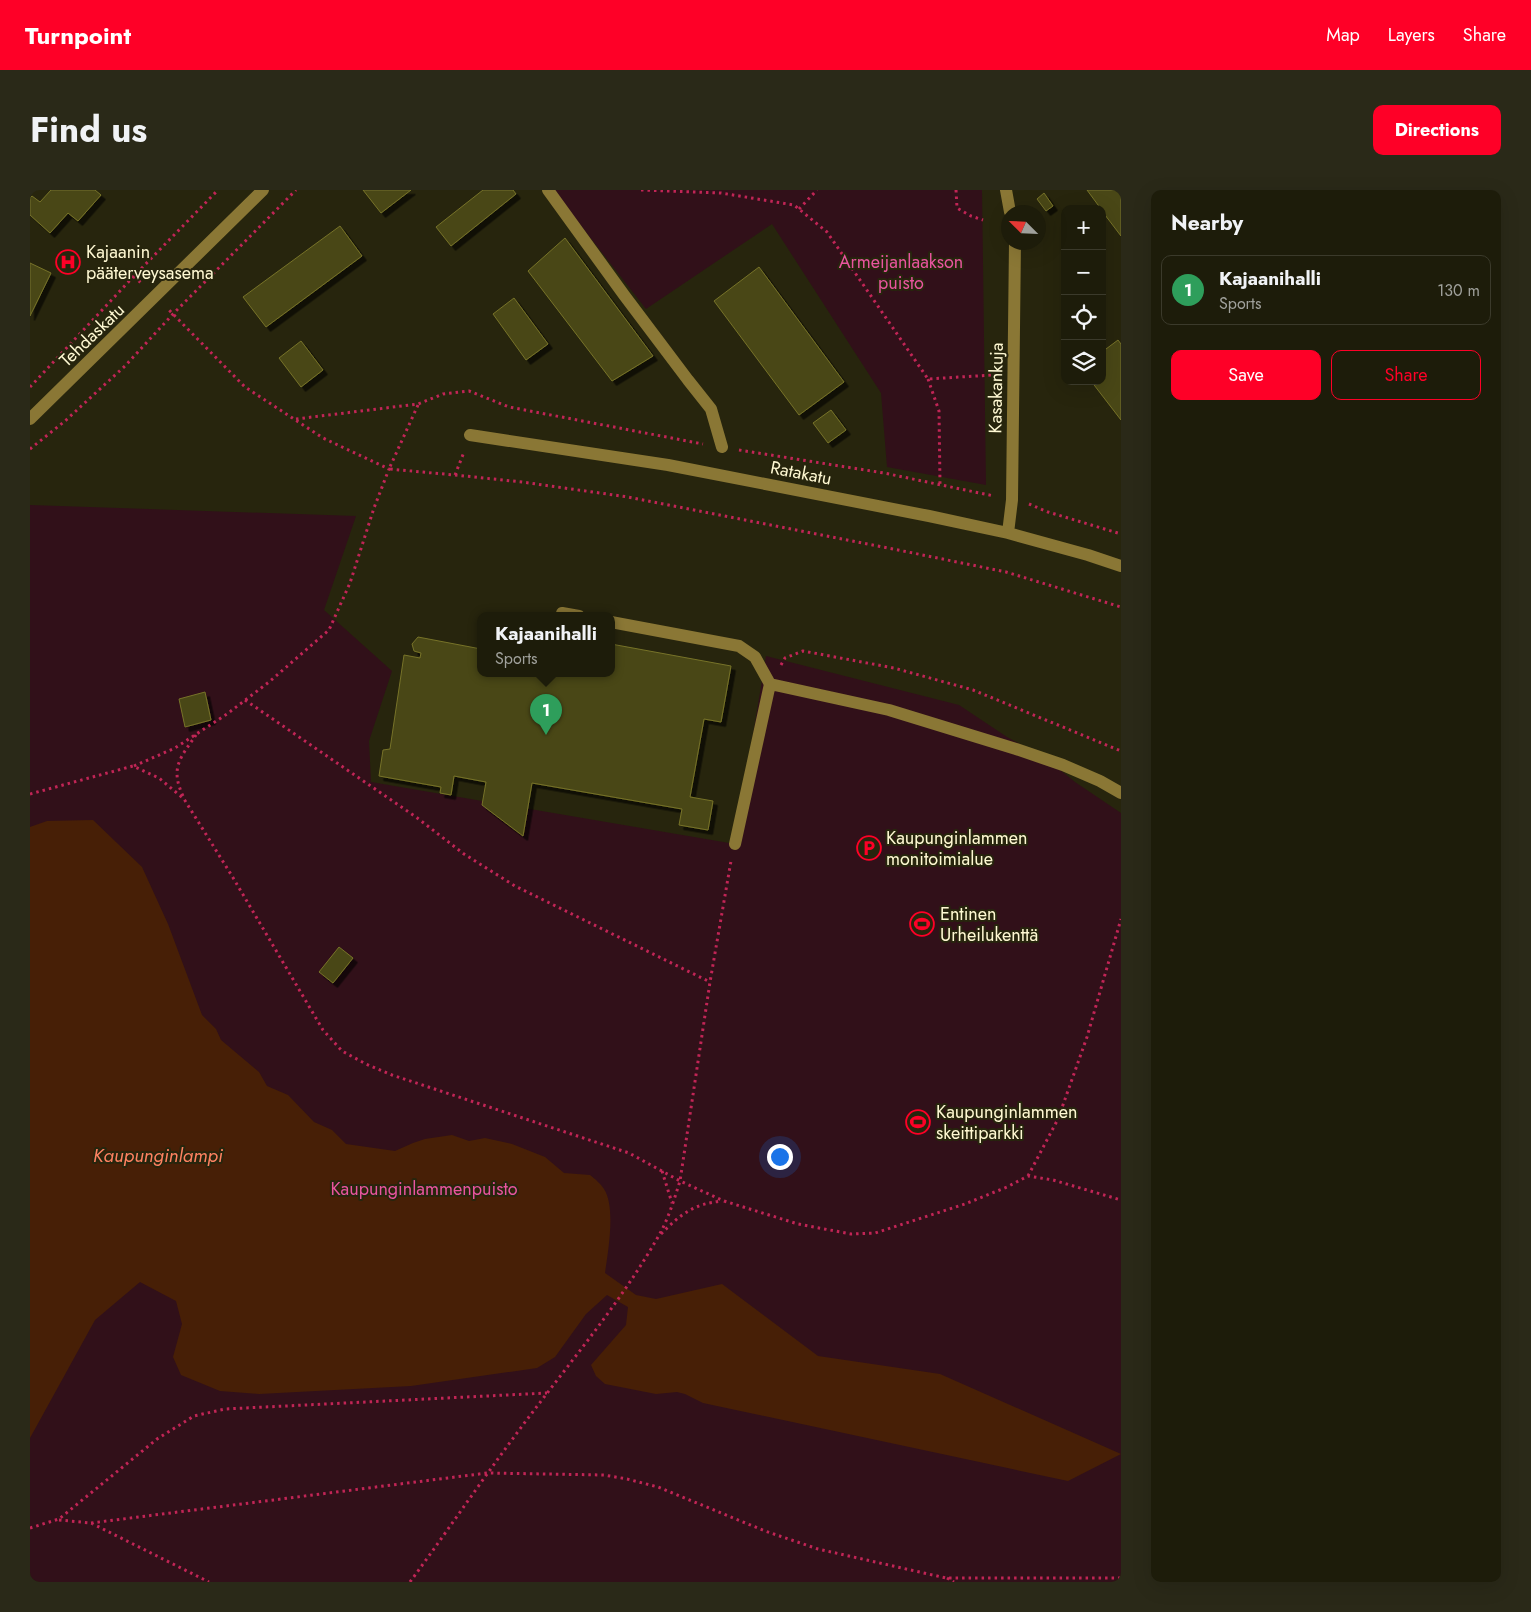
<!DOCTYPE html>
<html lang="en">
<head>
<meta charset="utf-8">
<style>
  :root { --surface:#1d1c0a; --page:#2a2918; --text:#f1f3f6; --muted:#a0a19c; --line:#3b3a2b; --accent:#fe0027 }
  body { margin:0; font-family:Jost,sans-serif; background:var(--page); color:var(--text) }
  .controls { position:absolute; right:15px; top:15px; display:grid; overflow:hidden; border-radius:10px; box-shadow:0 5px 20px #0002 }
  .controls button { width:45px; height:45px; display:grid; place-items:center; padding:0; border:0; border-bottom:1px solid var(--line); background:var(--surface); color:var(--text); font:25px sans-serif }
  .compass { position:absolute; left:971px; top:15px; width:45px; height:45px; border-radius:50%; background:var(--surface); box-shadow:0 5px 20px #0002; rotate:294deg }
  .you { position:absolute; left:749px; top:966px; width:18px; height:18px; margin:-12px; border:4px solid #fff; border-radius:50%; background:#1a73e8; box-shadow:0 0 0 8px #1a73e833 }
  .badge { display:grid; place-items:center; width:32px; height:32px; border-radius:50%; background:var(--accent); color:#fff; font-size:16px; font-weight:700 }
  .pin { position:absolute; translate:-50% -41px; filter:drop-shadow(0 1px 2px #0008) }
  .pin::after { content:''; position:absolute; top:26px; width:18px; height:15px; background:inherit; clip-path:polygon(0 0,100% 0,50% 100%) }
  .popup { position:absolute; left:447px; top:422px; width:138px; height:65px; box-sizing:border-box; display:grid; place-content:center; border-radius:10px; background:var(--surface); filter:drop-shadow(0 1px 4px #0005); font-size:16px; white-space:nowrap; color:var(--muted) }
  .popup b { font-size:19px; color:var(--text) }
  .popup::after { content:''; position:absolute; left:50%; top:100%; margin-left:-10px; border:10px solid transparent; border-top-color:var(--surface) }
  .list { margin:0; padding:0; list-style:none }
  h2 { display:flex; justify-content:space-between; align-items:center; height:65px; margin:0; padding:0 20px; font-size:21px }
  h2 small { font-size:16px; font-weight:400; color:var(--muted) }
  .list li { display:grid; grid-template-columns:32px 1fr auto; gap:15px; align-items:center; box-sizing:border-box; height:70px; margin:0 10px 10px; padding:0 10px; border:1px solid var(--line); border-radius:10px }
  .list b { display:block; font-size:19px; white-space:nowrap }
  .list p { margin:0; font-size:16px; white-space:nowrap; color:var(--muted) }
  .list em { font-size:16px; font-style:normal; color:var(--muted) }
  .actions { display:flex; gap:10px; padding:15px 20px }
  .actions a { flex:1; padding:11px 0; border:1px solid var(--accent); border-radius:10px; text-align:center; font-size:18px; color:var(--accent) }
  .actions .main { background:var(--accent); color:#fff }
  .icon { flex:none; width:28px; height:28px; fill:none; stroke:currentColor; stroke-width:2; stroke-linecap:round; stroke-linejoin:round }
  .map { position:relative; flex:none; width:1091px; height:1392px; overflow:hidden; border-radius:10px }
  header { display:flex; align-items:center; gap:30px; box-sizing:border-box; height:70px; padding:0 25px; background:var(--accent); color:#fff }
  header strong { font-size:24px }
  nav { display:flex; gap:28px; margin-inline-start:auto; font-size:18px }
  .intro { display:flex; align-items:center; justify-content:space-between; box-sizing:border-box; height:120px; padding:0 30px }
  h1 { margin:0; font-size:35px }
  .button { padding:12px 22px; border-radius:10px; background:var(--accent); color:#fff; font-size:18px; font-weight:700 }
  main { display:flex; gap:30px; padding:0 30px }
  aside { flex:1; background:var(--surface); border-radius:10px; box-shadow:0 5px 20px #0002 }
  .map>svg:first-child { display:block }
  .green { fill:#311019 }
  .water { fill:#471f06 }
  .building { fill:#494718; stroke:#777328; filter:url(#shadow) }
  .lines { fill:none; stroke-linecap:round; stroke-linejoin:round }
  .path { stroke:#c12556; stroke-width:3; stroke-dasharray:2.5 4; stroke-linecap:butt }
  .minor { stroke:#8a7735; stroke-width:12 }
  .labels { text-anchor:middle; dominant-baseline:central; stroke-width:4; stroke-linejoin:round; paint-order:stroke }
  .poi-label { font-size:18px; fill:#fff9d3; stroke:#27250d; text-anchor:start }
  .park-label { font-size:18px; fill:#e9559f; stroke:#27250d }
  .street-label { font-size:18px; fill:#fff9d3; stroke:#27250d }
  .water-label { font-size:19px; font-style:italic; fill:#ff8261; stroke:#27250d }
</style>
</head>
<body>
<header>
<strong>Turnpoint</strong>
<nav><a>Map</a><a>Layers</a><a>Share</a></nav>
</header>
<div class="intro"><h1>Find us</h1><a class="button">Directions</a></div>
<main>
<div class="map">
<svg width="1091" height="1392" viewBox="0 0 1091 1392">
  <defs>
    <filter id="shadow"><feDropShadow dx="4.5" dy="4.5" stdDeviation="0" flood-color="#0009"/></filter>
  </defs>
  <rect width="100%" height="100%" fill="#27250d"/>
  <path class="green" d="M523,0H952L956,295L857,277L851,203L742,34L616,119Z
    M0,315L326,326L294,420L362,481L339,551L341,592L705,654L736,466L929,515L977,547L1014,567L1045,592L1091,623V1392H0Z"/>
  <path class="water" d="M63,630L112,677L138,734L172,825L186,839L191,850L229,882L237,896L258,905L284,932L302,940L316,954L365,961L383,953L395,949L422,945L439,951L455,948L482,954L515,967L534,983L560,985C565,989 571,994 574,999C586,1017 578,1062 575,1083L606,1105L626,1109L692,1094L788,1166L910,1184L1091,1264L1038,1291L673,1213L655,1204L647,1202L626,1204L575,1194L566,1186L561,1175L596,1135L598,1117L577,1105L556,1124L525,1167L507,1178L381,1196L229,1204L190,1201L151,1185L143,1167L152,1134L146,1111L110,1092L65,1130L0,1248V637L17,631Z"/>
  <path class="building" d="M21,0H65L71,5L48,31L38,23L20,43L0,25V8L2,6L10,12Z
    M333,0H381L351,23Z
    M453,0H483L486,4L421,56L406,37Z
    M1057,0H1091V46L1072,21V19H1071Z
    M1014,3L1023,16L1016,21L1007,9Z
    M310,36L332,66L236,137L213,107Z
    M535,48L623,166L582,191L498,81Z
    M0,73L21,83L0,126Z
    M729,77L814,192L769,225L684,111Z
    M484,108L518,154L496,170L463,124Z
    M1088,150L1091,154V230L1061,191H1072V162Z
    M271,151L293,180L271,197L249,168Z
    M801,220L816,240L798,253L783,233Z
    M388,447L451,459V484H581V454L701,476L691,532L674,529L660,607L683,611L678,640L649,635L652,619L502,593L493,646L452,615L456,592L424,586L421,605L410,603L411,597L349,586L353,560L360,559L374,465L390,468L391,463L384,461L382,454Z
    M175,502L181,530L155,537L149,509Z
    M309,757L323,768L303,793L289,782Z"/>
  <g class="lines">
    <path class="path" d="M611,0L691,3L764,15L797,42L898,189L962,185
      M926,0L927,18L941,26L953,30
      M769,19L787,0
      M104,86L112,94
      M898,189L909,221L910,294
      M0,197L104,86L188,0
      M388,215L359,279L425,285L434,262
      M266,229L388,214L413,204L439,201L479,217L673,254
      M0,259L35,231L95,176L143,124L266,0
      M709,260L854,283L964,306
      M425,285L492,292L598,307L883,363L976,382L1091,417
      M999,314L1018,322L1091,344
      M751,475L755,468L773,461L864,478L943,500L1091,561
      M215,510L386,627L434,664L485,696L680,792
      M104,576L145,558L197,524L239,492L299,440L320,393L344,318L359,279L293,248L215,197L138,119
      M0,604L103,576L129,588L154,609L202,686L293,840L312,861L336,874L362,885L599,963L650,991L694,1011L768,1034L821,1044L845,1043L935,1014L977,997L998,986L1023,990L1091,1010
      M153,606C140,578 150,568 166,545
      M632,981L642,1013
      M998,986L1028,929L1057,847L1091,729
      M631,1044C651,1024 663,1014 692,1011
      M29,1330L61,1333L179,1392
      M61,1333L457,1283L574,1285L597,1289L628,1297L735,1341L788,1359L916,1388H1091
      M0,1338L29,1329L127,1249L164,1226L195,1219L517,1203
      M917,1388L924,1392
      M380,1392C421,1336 460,1278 502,1223C545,1166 592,1110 628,1047C638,1030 644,1010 650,991L680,792L701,671"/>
    <path class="minor" d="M518,0L594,105L658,190L681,219L692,257
      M976,0L980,22
      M0,229L233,0
      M440,245L638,275L899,326L978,343L1058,365L1091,376
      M978,343L982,310L985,52
      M532,423L549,426
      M581,432L709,456L725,467L740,494
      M705,654L740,494L859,520L986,559L1033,575L1070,591L1091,603"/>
  </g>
  <defs>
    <g id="hospital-ring" transform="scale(1.25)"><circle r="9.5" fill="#27250d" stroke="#fe0027" stroke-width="1.5"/><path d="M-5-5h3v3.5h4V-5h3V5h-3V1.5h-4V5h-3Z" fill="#fe0027"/></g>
    <g id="parking-ring" transform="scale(1.25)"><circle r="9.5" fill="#27250d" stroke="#fe0027" stroke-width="1.5"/><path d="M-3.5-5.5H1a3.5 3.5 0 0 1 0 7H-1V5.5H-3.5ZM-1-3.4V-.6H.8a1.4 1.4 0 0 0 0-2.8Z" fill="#fe0027"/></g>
    <g id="stadium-ring" transform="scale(1.25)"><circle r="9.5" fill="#27250d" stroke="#fe0027" stroke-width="1.5"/><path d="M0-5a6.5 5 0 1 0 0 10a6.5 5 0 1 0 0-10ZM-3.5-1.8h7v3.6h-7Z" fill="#fe0027"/></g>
  </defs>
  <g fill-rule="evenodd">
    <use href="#hospital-ring" x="38" y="72"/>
    <use href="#parking-ring" x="839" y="658"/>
    <use href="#stadium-ring" x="892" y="734"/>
    <use href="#stadium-ring" x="888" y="932"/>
  </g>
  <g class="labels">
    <g class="poi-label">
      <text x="56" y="62">Kajaanin<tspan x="56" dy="21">pääterveysasema</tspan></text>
      <text x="856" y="648">Kaupunginlammen<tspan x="856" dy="21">monitoimialue</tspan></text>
      <text x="910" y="724">Entinen<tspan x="910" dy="21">Urheilukenttä</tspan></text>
      <text x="906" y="922">Kaupunginlammen<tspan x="906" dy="21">skeittiparkki</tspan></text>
    </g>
    <g class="park-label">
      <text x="871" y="72">Armeijanlaakson<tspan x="871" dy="21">puisto</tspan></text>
      <text x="394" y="999">Kaupunginlammenpuisto</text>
    </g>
    <g class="street-label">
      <text transform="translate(62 145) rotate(-44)">Tehdaskatu</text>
      <text transform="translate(966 198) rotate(-89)">Kasakankuja</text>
      <text transform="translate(771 283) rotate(11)">Ratakatu</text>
    </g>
    <g class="water-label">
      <text x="128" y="965">Kaupunginlampi</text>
    </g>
  </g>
</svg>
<div class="controls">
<button>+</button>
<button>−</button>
<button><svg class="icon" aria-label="locate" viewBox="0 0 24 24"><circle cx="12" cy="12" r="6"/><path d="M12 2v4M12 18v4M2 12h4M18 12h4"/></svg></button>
<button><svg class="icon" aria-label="layers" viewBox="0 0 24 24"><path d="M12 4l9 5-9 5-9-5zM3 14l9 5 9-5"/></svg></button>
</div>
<svg class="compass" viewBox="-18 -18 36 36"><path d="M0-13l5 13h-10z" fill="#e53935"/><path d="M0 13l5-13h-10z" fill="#a0a19c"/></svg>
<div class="you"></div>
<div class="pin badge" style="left:516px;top:545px;background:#2e9e5b">1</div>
<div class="popup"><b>Kajaanihalli</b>Sports</div>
</div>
<aside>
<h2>Nearby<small></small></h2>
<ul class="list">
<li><span class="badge" style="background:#2e9e5b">1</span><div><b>Kajaanihalli</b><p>Sports</p></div><em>130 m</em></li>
</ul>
<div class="actions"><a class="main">Save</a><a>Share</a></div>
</aside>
</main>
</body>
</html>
